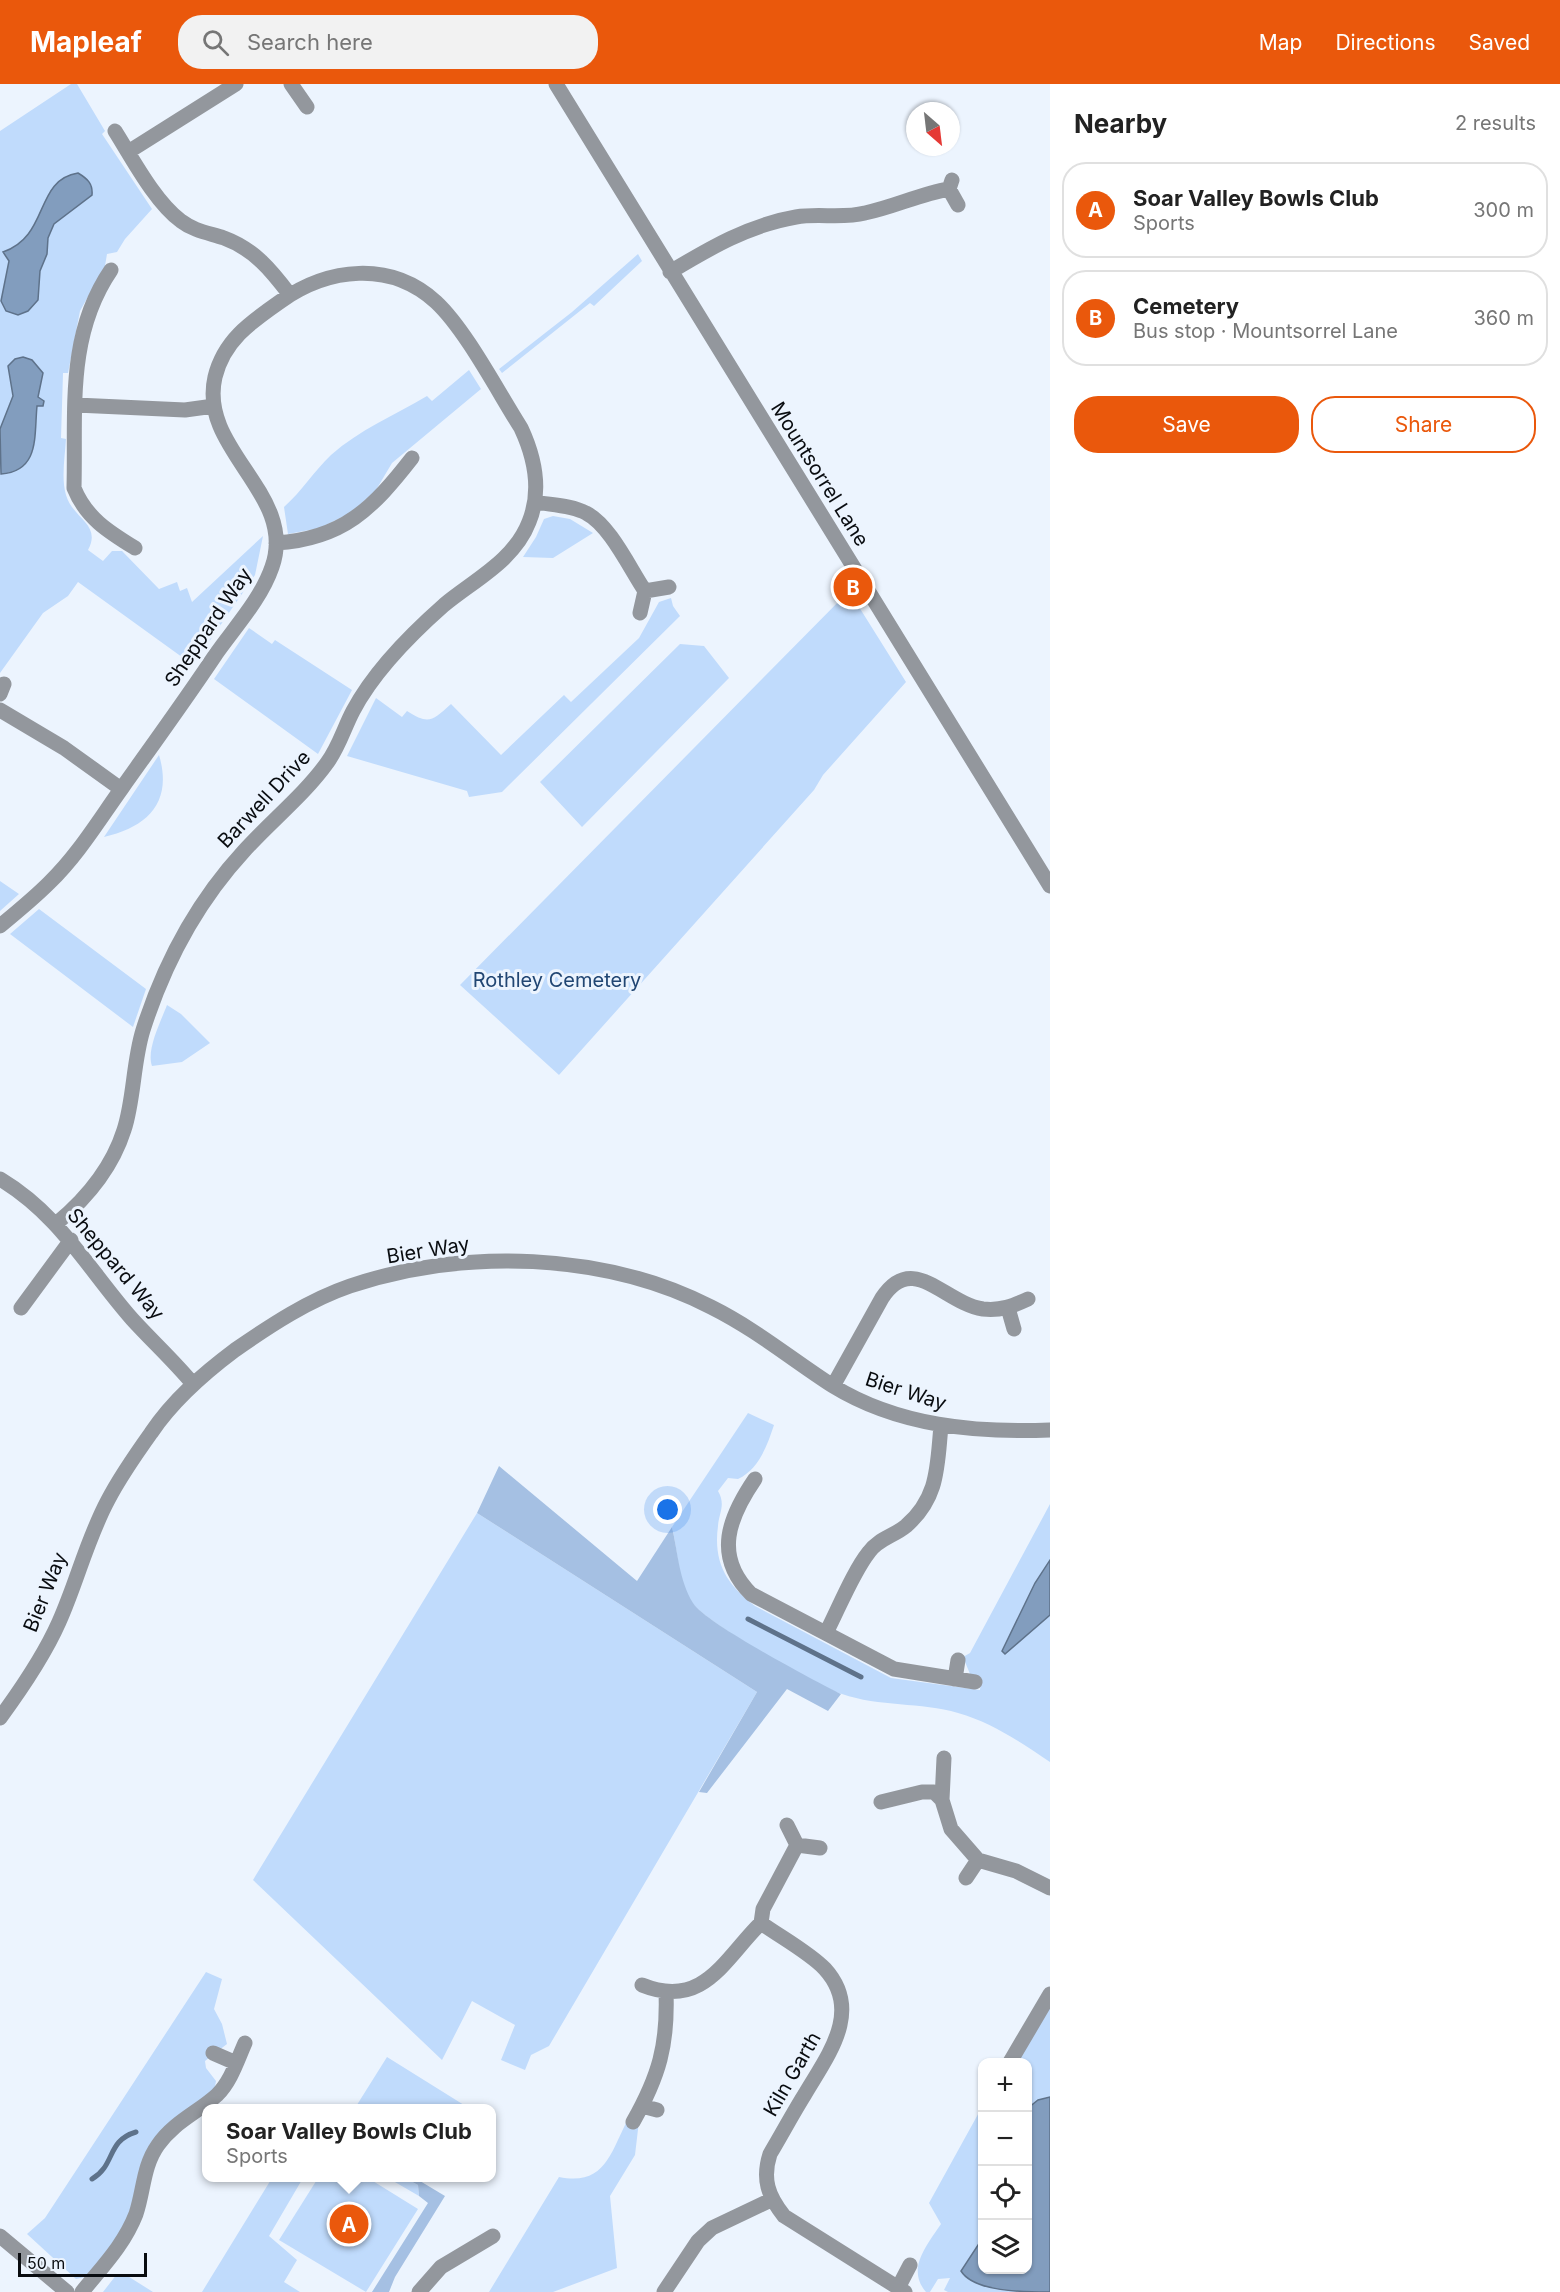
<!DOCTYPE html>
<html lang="en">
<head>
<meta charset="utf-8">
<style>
  :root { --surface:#fff; --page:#f2f2f2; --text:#222; --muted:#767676; --line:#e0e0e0; --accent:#ea580c }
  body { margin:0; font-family:Inter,sans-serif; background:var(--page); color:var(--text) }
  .controls { position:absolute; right:18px; bottom:18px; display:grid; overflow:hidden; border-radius:12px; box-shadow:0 2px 4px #0004 }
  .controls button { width:54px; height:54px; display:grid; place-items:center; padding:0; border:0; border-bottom:2px solid var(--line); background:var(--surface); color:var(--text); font:30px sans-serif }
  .compass { position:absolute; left:906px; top:18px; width:54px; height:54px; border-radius:50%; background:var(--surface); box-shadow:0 2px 4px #0004; rotate:152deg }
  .scale { position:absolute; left:18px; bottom:15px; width:129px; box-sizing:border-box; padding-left:6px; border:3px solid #090c10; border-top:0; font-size:16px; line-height:21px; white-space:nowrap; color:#090c10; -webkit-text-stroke:4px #ecf4fe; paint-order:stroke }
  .you { position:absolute; left:668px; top:1426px; width:21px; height:21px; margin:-15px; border:4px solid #fff; border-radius:50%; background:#1a73e8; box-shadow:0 0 0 9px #1a73e833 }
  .badge { display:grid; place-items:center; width:39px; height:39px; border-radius:50%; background:var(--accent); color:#fff; font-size:20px; font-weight:700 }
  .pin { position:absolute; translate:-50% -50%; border:3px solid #fff; box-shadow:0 2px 6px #0006 }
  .popup { position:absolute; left:202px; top:2020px; width:294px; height:78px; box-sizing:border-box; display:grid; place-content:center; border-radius:12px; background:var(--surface); filter:drop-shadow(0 2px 4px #0005); font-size:20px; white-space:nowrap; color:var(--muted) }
  .popup b { font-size:22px; color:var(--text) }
  .popup::after { content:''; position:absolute; left:50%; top:100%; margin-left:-12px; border:12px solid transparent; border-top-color:var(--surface) }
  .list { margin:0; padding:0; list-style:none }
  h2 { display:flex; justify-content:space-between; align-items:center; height:78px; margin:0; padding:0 24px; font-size:26px }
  h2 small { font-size:20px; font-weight:400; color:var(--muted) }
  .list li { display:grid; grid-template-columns:39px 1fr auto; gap:18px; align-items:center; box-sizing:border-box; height:96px; margin:0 12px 12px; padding:0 12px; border:2px solid var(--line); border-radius:24px }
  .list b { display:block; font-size:22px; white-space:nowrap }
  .list p { margin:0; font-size:20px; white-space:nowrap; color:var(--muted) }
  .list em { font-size:20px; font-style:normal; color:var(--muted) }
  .actions { display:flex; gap:12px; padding:18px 24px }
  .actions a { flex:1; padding:14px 0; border:2px solid var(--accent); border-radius:24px; text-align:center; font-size:21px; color:var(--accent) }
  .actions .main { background:var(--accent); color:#fff }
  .icon { flex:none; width:33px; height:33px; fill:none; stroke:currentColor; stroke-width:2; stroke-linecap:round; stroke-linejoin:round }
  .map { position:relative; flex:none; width:1050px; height:2208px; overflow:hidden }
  header { display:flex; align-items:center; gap:36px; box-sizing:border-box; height:84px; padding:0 30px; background:var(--accent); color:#fff }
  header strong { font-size:28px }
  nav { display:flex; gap:33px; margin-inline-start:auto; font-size:21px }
  .search { width:420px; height:54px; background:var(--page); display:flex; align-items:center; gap:15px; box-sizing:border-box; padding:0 21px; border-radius:24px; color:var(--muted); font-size:22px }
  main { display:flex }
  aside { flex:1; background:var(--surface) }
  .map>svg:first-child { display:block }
  .green { fill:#c0dbfc }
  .forest { fill:#a5c0e3 }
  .water { fill:#829dbe; stroke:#5e728a; stroke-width:1.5 }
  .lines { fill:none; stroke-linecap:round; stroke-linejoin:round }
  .stream { stroke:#5e728a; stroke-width:5 }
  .minor { stroke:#93979d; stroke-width:15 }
  .labels { text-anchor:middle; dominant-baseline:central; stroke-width:6; stroke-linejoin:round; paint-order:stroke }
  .street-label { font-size:20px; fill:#090c10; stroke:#ecf4fe }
  .park-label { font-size:20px; fill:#214673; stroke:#ecf4fe }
</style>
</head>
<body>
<header>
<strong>Mapleaf</strong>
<div class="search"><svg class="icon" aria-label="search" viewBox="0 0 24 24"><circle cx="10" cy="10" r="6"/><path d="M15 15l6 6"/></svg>Search here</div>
<nav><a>Map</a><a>Directions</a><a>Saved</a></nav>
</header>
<main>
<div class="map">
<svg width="1050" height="2208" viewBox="0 0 1050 2208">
  <rect width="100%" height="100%" fill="#ecf4fe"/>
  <path class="green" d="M71,0H77L105,47L102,50L152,125L125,155L117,168L107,170L105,182L80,227L68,289H63L61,354L66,355C65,372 61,394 66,411C73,435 102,440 88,466L103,477L112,467H122L159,505L177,498L180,507L187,504L192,518L263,452L255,491L193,581L78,498L68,512L43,529L0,589V47Z
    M638,170L642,177L594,222L590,219L502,289L499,285L572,228Z
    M469,286L481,305L392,379L376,406L352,428L320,444L288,450L284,423C302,407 314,387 331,371C359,346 395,331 427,312L432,317Z
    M553,432L570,435L593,449L553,474L523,473L536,453L544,435Z
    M849,507L906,598L823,691L814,706L559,991L460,901Z
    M671,514L673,522L680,532L502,708L469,713L467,707L347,672L376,614L402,633L407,627C429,641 432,637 451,620L501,671L564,611L571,618L639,554L659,518Z
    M249,544L272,560L275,556L352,606L318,670L214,595Z
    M680,560L704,562L729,594L582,743L540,698Z
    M159,671C173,718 148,743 104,753Z
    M0,797L19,810L0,827Z
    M39,825L146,905L133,943L10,850Z
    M167,921L181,930L210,959L182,978L152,982C146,966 161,937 167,921Z
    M748,1329L774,1341C767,1362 759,1385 738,1395L728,1394L718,1407C726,1421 719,1428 718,1442C713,1479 727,1501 755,1522L891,1594L980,1606L981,1594L970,1590L963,1573L970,1569L1050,1420V1678C1020,1658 993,1639 958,1629C921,1618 879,1623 842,1610C816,1602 711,1541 694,1521C678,1502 678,1467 672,1443Z
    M477,1429L757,1608L549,1962L531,1971L525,1986L501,1976L515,1941L472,1917L442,1976L253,1796Z
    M206,1888L222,1895L214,1925L222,1940L227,1960L205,1977L206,1984L216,1997L214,2008L162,2046L122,2151L85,2193L76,2195L27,2150L45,2134Z
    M1050,1910V2208H948L944,2206L950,2194L938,2195L930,2208H926C906,2185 927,2161 941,2140L929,2119L982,2023V2186H1028V1978H1010Z
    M387,1973L464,2021L462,2024H355Z
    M628,2035L639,2037L635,2071L610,2112L617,2184L553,2208H489L559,2093C605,2102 610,2070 628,2035Z
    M272,2094H303L269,2152L297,2176L284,2198L300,2208H202Z
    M318,2094H368L418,2125L366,2208L279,2156Z
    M388,2094H405L418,2101L419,2112Z
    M117,2190L126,2191L153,2208H103Z"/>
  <path class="forest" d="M499,1382L637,1497L672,1443C678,1469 679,1496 693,1519C705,1539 815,1597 841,1610L828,1627L787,1605L707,1709L699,1708L757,1608L477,1429Z
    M405,2094H415L445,2112L395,2193L389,2208H372L428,2119L419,2112L418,2101Z"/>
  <path class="water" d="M78,89C88,95 93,100 92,111L54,140L48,154L47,170L40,187L38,216L28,227L18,231L6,227L1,217L9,177L3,168C50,152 34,96 78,89Z
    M23,273L32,276L43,289L38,313L44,317L43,322H37C34,352 40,387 1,390L0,345L13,312L8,282L15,275Z
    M1050,1476V1531L1005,1570L1002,1567L1035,1499Z
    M1050,2013V2208C1023,2208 974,2208 961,2187L982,2155V2186H1028V2024L1038,2016Z"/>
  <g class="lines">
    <path class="stream" d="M748,1535L861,1593
      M92,2095C116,2081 106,2057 136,2048"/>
    <path class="minor" d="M291,0L307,23
      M556,0L1050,802
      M115,47C132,74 155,118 181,137C194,147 209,149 224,154C254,165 271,186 290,211
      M128,68L236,0
      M949,105L958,121
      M111,186C66,252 76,327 74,404C86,434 109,448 135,464
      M670,188C710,164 749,141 796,133C819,129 842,135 865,129C894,123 920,110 949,105L952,96
      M76,321L185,326L214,322
      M535,418C551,421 571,421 586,429C610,441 630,485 645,507
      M276,459C343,455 373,424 412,374
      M640,529L645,507L669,503
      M0,610L4,600
      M0,626L64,664L121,705
      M0,842C17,828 34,814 49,799C78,771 99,736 122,704C154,659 186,615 216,570C235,543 261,515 272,483C298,410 198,366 215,293C224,256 251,238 281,217C328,184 390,176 436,218C466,246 498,308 521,344C535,374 542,406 529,438C514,477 474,496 444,521C410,551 374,587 353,627C344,644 339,663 327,679C304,711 271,737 244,767C197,818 164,880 143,946C133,978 134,1016 124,1046C112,1084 87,1114 57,1139
      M0,1095C60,1131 88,1185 132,1235C152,1257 174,1277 193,1300
      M21,1224L71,1156
      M1008,1224L1014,1245
      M833,1302L882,1214C913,1167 944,1219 983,1225C1001,1227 1013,1222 1028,1215
      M755,1395C729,1433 713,1472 751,1510L894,1585L975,1598
      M826,1549C838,1526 853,1488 869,1468C878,1455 894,1452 906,1442C939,1413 937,1382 941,1342
      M955,1595L958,1576
      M0,1634C22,1604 44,1572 59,1538C77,1498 87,1455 108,1416C120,1393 136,1370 151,1349C173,1316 203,1290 235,1266C271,1241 309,1216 350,1202C464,1164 604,1168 711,1223C757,1246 791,1275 833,1302C898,1342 976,1349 1050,1346
      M942,1716L944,1674
      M881,1718L922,1708H934L942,1716L951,1745L978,1776L1016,1787L1050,1804
      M787,1741L797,1761L820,1764
      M966,1794L978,1776
      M761,1839L763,1825L797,1761
      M642,1901C704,1926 725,1874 761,1839C779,1852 810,1869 825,1885C863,1927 828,1971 805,2010C793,2029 782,2050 770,2070C762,2095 768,2112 784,2132L905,2208
      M213,1969L236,1979
      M1010,1978L1050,1910
      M642,2022L657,2026
      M633,2038C659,1992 668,1961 666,1908
      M0,2152L67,2208
      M898,2204L910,2181
      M82,2208C102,2183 124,2161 136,2130C144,2106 143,2082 158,2061C174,2038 197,2029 217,2011C231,1997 237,1977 245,1959
      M419,2208L441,2183L493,2152
      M664,2208L698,2157L712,2144L771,2116"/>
  </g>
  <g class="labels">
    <g class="street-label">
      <text transform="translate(820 390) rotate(58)">Mountsorrel Lane</text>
      <text transform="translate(208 543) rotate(-56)">Sheppard Way</text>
      <text transform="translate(264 715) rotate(-47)">Barwell Drive</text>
      <text transform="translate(428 1166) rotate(-9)">Bier Way</text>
      <text transform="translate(116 1180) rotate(50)">Sheppard Way</text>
      <text transform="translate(906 1307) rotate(18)">Bier Way</text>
      <text transform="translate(45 1508) rotate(-68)">Bier Way</text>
      <text transform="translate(792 1990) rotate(-60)">Kiln Garth</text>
    </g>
    <g class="park-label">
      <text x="557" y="896">Rothley Cemetery</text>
    </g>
  </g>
</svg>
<div class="controls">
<button>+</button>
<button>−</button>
<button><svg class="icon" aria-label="locate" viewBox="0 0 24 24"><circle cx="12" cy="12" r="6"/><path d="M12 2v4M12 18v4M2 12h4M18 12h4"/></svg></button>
<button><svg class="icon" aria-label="layers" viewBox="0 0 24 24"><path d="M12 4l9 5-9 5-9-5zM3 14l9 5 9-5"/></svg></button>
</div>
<svg class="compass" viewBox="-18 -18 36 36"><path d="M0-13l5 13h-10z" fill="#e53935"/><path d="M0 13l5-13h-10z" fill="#767676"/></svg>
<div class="scale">50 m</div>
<div class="you"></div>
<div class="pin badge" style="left:349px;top:2140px">A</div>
<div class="popup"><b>Soar Valley Bowls Club</b>Sports</div>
<div class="pin badge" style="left:853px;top:503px">B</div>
</div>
<aside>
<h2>Nearby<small>2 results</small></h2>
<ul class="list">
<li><span class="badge">A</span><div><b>Soar Valley Bowls Club</b><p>Sports</p></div><em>300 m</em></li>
<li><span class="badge">B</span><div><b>Cemetery</b><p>Bus stop · Mountsorrel Lane</p></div><em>360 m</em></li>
</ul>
<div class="actions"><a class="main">Save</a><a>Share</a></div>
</aside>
</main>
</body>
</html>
